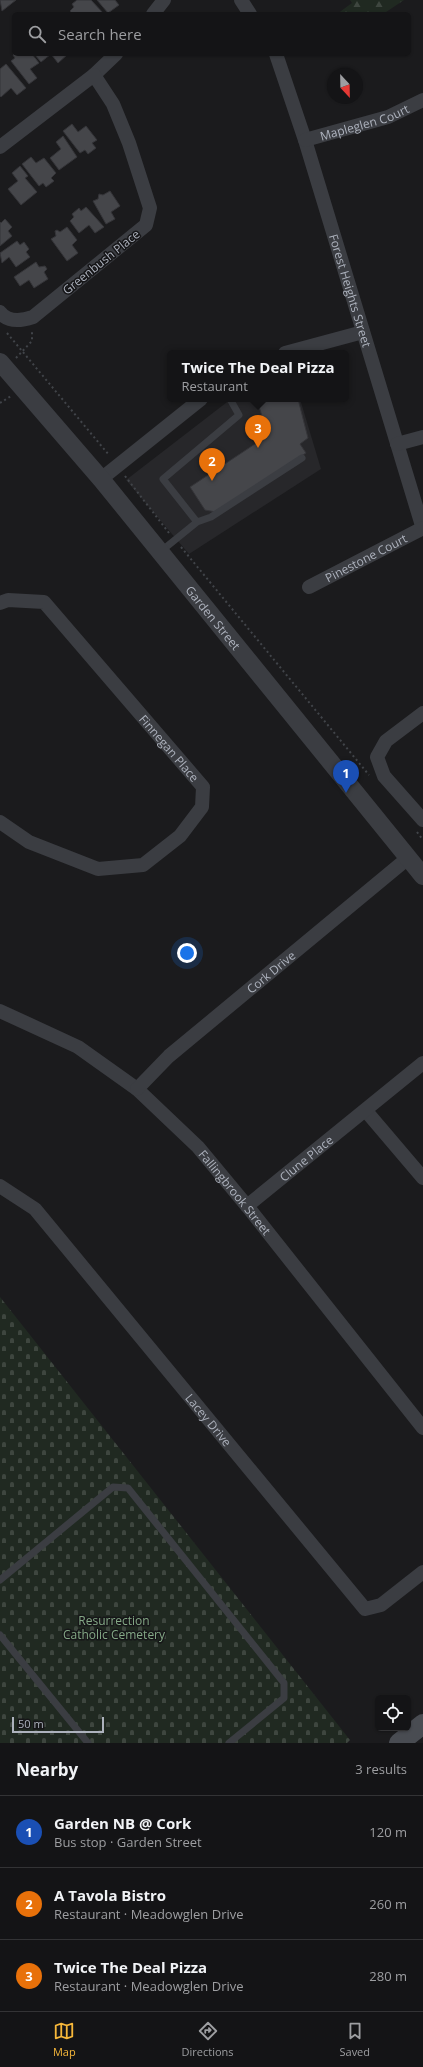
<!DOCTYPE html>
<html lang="en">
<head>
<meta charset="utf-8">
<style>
  :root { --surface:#141416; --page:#212123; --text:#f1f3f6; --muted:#9d9ea1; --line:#333335; --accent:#f6b73a }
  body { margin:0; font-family:"Open Sans",sans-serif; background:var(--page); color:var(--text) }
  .controls { position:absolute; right:12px; bottom:12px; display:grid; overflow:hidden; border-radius:6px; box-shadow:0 1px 3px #0004 }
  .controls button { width:36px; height:36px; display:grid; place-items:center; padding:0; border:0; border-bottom:1px solid var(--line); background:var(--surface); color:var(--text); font:20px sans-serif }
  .compass { position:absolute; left:327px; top:68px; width:36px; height:36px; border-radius:50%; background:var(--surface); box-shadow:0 1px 3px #0004; rotate:158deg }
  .scale { position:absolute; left:12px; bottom:10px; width:92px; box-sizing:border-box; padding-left:4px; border:2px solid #adb2bd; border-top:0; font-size:11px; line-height:14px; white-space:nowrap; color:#adb2bd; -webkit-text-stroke:3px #161618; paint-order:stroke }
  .you { position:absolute; left:187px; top:953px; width:14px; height:14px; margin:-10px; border:3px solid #fff; border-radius:50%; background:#1a73e8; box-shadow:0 0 0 6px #1a73e833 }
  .badge { display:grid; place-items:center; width:26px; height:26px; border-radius:50%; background:var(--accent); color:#fff; font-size:13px; font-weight:700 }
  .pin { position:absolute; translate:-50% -33px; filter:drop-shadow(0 1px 2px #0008) }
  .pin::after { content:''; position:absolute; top:21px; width:14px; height:12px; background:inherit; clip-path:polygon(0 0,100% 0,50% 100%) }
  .popup { position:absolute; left:167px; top:350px; width:182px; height:52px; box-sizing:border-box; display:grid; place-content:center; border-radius:6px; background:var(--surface); filter:drop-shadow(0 1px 3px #0005); font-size:13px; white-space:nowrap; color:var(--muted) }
  .popup b { font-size:15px; color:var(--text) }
  .popup::after { content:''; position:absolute; left:50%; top:100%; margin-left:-8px; border:8px solid transparent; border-top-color:var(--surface) }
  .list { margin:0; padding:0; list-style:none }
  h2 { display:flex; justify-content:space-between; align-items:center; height:52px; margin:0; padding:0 16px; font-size:17px }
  h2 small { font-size:13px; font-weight:400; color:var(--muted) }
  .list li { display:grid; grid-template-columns:26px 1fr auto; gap:12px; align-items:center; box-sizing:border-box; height:72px; padding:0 16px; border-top:1px solid var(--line) }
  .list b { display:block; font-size:15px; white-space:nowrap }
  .list p { margin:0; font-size:13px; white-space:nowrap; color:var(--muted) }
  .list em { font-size:13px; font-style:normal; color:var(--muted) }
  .icon { flex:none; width:22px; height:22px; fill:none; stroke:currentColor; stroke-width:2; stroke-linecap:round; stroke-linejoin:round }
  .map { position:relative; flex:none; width:423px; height:1743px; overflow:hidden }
  .search { position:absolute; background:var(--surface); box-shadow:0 1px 3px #0004; left:12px; right:12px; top:12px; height:44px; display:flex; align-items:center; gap:10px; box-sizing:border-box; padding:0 14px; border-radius:6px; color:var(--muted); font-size:15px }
  .sheet { height:268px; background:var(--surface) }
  nav { display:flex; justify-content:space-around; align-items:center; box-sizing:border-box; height:56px; border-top:1px solid var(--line); background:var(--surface); font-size:11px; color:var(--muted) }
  nav a { display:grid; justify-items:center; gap:2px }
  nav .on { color:var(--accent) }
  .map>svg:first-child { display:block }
  .built { fill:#27272a }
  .forest { fill:url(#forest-firs) }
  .cemetery { fill:url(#cemetery-stones) }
  .building { fill:#45464a; stroke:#353539 }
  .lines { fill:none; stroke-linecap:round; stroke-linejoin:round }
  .path { stroke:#414449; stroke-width:2; stroke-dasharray:2 3; stroke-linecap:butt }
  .service { stroke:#3b3d42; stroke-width:7 }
  .minor { stroke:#3b3d42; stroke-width:14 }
  .tertiary { stroke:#3b3d42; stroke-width:18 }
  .secondary { stroke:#494c52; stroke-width:20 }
  .labels { text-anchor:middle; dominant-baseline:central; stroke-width:3; stroke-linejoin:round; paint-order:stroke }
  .street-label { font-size:12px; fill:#adb2bd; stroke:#161618 }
  .park-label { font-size:12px; fill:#84a886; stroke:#161618 }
</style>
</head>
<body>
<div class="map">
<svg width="423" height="1743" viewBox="0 0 423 1743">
  <defs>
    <pattern id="forest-firs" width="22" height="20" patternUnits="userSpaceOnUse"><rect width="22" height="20" fill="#202921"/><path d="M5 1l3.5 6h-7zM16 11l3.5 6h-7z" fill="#3e463f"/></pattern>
    <pattern id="cemetery-stones" width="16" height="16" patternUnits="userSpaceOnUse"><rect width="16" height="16" fill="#202921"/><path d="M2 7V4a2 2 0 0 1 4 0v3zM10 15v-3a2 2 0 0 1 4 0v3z" fill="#3e463f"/></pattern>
  </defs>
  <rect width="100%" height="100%" fill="#1b1b1d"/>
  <path class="built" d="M231,399H300L321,469L189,554L126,480Z"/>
  <path class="forest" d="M350,0H404L383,14H337L352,3Z"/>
  <path class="cemetery" d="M0,1297L350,1740L347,1743H0Z"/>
  <path class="building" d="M0,0H16L2,11Z
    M77,0H91L104,14H73L70,11L74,7L72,4Z
    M97,0H115L119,5L108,13Z
    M14,54H32L39,63L30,69L37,78L29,84L11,61L15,58L13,55Z
    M34,54H51L41,62Z
    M51,54H68L58,63Z
    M6,64L26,88L17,95L11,88L1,97L0,96V69Z
    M72,124L78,132L86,126L97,140L92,143L96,148L88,154L85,150L80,153L63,131Z
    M63,136L77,157L59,170L50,158L61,149L56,142Z
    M31,157L36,163L44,158L56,173L51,178L54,181L46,187L43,183L39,186L22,164Z
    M20,166L28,176L25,178L37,192L21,205L8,189L18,181L12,173Z
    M110,191L120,206L111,212L115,219L106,224L93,201L98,199L99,194L103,195Z
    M86,207L104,227L95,233L89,225L79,233L70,221L74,217L72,214L79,208L81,211Z
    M5,219L12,227L8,231L12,236L0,246V222L1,223Z
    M67,227L77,240L72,245L78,253L67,261L51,239L56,236L55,231L57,230L60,232Z
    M17,241L20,245L24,242L29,249L26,252L30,257L16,267L9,257L2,263L0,253Z
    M36,262L39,267L45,266L47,269L44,272L48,279L34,288L29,280L20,286L14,277Z
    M262,399H298L308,438L300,444L306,453L216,512L205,510L190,487L261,440L266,429L257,400Z"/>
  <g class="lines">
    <path class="path" d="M7,333L109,455
      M16,358L32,341V331
      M0,403L11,396
      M125,476L169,533
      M181,547L369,775
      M417,832L423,840"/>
    <path class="service" d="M197,522L211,517L302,458
      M160,552L197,522L163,479L239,415L230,399
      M0,1580L113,1487L128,1488L284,1683V1698L229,1743
      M0,1635L88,1743"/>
    <g class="minor">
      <path d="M241,0L250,14"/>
      <path d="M153,14L164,0"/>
      <path id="s1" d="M276,54L305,140L423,529"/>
      <path d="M94,75L116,54"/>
      <path id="s2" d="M305,140L388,117L423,100"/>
      <path d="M0,147L94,75L113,104L129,143L150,208L146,225L33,317C21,321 8,323 0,312"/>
      <path d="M285,353L363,332"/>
      <path d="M397,444L423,437"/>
      <path d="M101,479L201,399"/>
      <path id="s3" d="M309,587L423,528"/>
      <path id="s4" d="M0,603L8,600L44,602L203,787L202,807L180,836L143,865L98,869L29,842L0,822"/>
      <path d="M423,713L386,741L377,757L384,776L423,820"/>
      <path id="s5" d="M0,1011L78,1047L137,1089L198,1147L247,1206L423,1428"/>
      <path id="s6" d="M137,1089L169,1056L408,858"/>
      <path d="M366,1111L423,1178"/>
      <path id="s7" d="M0,1186L35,1209L365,1609L381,1605L423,1572"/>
      <path id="s8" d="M247,1206L423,1063"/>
    </g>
    <path class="tertiary" id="s9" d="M0,362L101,479L423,876"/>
    <path class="secondary" d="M399,1743L423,1724"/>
  </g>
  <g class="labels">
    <g class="street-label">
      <text stroke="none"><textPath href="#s2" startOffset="62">Mapleglen Court</textPath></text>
      <text transform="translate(101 262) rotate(-39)">Greenbush Place</text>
      <text stroke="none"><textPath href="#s1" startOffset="248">Forest Heights Street</textPath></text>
      <text stroke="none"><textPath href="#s3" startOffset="64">Pinestone Court</textPath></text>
      <text stroke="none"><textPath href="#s9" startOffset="333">Garden Street</textPath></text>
      <text stroke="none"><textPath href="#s4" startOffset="237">Finnegan Place</textPath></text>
      <text stroke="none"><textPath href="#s6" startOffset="178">Cork Drive</textPath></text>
      <text stroke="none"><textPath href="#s8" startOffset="76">Clune Place</textPath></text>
      <text stroke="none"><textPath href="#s5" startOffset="301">Fallingbrook Street</textPath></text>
      <text stroke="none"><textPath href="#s7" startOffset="315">Lacey Drive</textPath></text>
    </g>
    <g class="park-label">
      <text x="114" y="1620">Resurrection<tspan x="114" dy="14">Catholic Cemetery</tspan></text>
    </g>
  </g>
</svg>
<div class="controls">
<button><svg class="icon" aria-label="locate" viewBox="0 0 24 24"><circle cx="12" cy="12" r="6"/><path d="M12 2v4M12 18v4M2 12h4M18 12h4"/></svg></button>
</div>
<svg class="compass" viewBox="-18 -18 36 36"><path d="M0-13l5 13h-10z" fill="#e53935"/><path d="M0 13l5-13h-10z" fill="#9d9ea1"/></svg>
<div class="scale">50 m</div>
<div class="you"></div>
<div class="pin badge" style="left:346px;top:793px;background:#1a4fb4">1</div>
<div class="pin badge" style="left:212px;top:481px;background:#e8710a">2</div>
<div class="pin badge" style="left:258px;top:448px;background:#e8710a">3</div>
<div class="popup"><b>Twice The Deal Pizza</b>Restaurant</div>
<div class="search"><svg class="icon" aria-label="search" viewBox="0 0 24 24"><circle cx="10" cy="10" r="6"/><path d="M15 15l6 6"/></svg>Search here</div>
</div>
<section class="sheet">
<h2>Nearby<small>3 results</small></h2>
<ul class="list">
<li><span class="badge" style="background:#1a4fb4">1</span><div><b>Garden NB @ Cork</b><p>Bus stop · Garden Street</p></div><em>120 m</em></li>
<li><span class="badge" style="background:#e8710a">2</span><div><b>A Tavola Bistro</b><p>Restaurant · Meadowglen Drive</p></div><em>260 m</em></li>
<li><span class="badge" style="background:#e8710a">3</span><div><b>Twice The Deal Pizza</b><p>Restaurant · Meadowglen Drive</p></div><em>280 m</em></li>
</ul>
</section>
<nav>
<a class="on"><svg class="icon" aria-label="map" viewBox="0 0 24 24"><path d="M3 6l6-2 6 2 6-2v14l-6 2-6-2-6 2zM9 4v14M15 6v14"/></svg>Map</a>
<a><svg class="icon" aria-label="directions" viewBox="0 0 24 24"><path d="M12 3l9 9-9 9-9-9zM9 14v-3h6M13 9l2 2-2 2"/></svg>Directions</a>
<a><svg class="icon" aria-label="saved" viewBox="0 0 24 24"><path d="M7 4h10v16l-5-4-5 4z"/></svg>Saved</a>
</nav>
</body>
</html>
